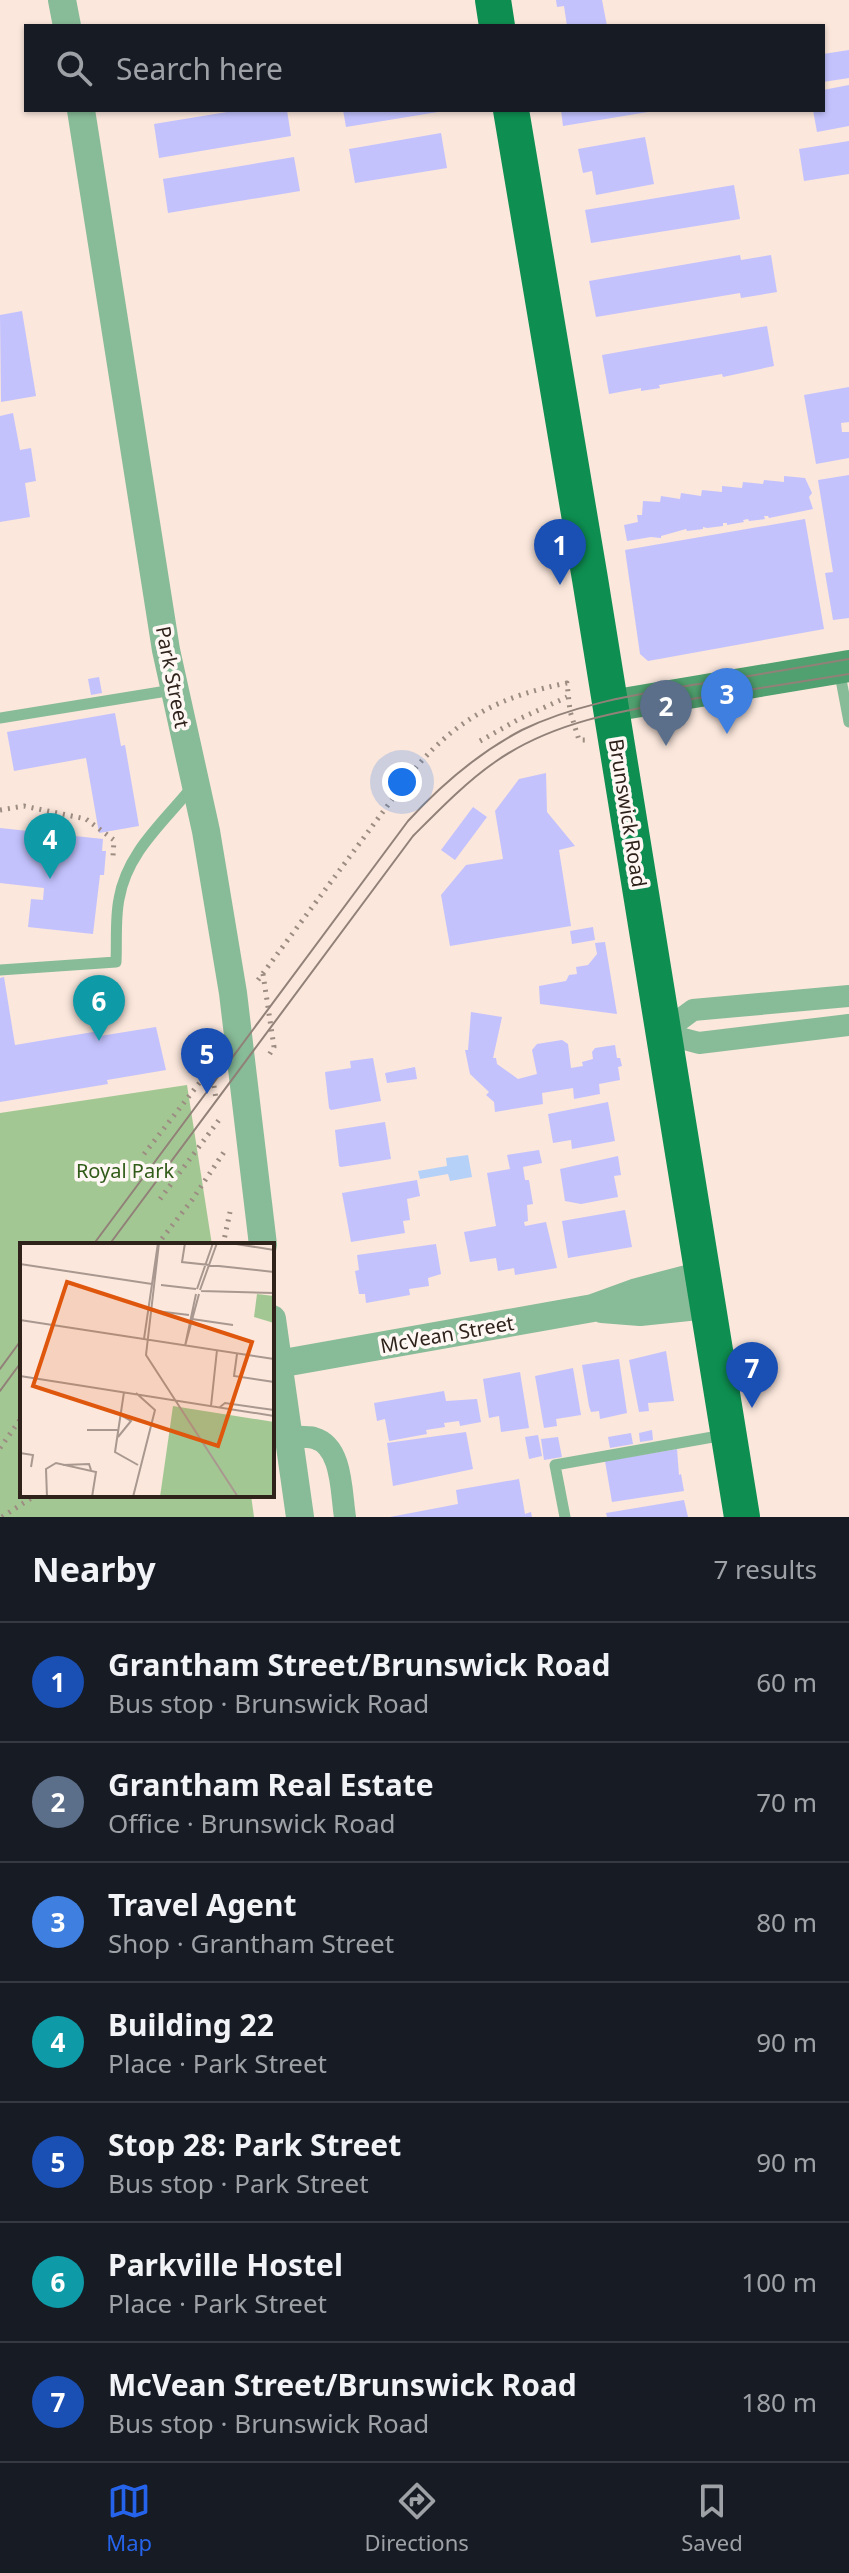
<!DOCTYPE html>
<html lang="en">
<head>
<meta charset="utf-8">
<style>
  :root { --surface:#171b24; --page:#20242c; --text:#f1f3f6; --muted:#9ea1a6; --line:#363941; --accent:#2563eb }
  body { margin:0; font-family:"Noto Sans",sans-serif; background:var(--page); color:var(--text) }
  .you { position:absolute; left:402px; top:782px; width:28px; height:28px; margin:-20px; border:6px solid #fff; border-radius:50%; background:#1a73e8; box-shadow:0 0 0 12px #1a73e833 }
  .badge { display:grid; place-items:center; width:52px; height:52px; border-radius:50%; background:var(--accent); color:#fff; font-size:26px; font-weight:700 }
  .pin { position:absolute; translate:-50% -66px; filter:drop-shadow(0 2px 4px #0008) }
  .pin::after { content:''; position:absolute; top:42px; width:28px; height:24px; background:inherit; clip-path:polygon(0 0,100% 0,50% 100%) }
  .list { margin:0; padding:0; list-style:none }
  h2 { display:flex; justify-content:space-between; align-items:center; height:104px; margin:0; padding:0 32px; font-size:34px }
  h2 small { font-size:26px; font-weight:400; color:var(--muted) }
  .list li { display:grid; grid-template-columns:52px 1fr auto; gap:24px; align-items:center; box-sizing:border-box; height:120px; padding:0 32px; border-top:2px solid var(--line) }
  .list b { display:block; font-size:30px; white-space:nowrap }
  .list p { margin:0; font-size:26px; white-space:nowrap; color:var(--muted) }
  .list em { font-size:26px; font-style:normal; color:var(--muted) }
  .icon { flex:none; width:44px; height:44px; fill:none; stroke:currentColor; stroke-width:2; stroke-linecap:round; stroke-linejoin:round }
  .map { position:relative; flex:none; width:849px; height:1517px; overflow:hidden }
  .search { position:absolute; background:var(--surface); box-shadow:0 2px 6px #0004; left:24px; right:24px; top:24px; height:88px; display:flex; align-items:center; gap:20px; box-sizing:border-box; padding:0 28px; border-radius:0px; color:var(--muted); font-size:30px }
  .sheet { height:944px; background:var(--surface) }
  nav { display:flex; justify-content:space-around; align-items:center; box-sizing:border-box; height:112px; border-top:2px solid var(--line); background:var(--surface); font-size:22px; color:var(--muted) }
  nav a { display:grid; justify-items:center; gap:4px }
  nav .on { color:var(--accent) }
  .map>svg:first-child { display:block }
  .green { fill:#a3c793 }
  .water { fill:#b6d1f8 }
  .building { fill:#c3c2fd }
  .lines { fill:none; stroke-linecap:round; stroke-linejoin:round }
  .path { stroke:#9c8c82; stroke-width:5; stroke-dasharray:2 6; stroke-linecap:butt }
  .service { stroke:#88bb98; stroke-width:11 }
  .minor { stroke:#88bb98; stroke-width:22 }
  .tertiary { stroke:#88bb98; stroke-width:28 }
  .secondary { stroke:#50a16f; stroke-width:32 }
  .primary { stroke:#0e8f51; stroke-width:36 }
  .tram { stroke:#918178; stroke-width:2 }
  .labels { text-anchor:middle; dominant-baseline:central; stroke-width:7; stroke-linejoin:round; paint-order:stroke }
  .street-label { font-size:20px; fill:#2e221b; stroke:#fef7f3 }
  .park-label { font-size:20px; fill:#315b19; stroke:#fef7f3 }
  .inset-road { fill:none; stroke:#a9988f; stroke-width:2 }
  .view { fill:#df560d; fill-opacity:0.15; stroke:#df560d; stroke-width:4 }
  .inset-edge { fill:none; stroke:#2e221b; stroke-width:4 }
</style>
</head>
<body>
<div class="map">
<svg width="849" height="1517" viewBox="0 0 849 1517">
  <rect width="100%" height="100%" fill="#fbe7dc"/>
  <path class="green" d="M187,1085L212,1245H22V1495H251L254,1517H0V1113Z"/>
  <path class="water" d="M468,1155L472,1177L450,1181L448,1174L420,1179L418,1171L447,1166L446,1158Z"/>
  <path class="building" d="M556,0H602L607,26H567L564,6L557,7Z
    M849,50V78L823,82V54Z
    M849,85V126L817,132L813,110H823V90Z
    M239,110H287L291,136L159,158L154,124Z
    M343,110H438V112L346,127Z
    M561,110H648V112L563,126Z
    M441,133L447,168L355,183L349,149Z
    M645,137L654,184L596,195L592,171L583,173L578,149Z
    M849,141V174L804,181L799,149Z
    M294,157L300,191L168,213L163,179Z
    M734,185L740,219L591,243L585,210Z
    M740,255L741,260L771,255L777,292L741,298L740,293L596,317L589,281Z
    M22,311L36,396L1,402L0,315Z
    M767,326L774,366L723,377L722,374L659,385L660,388L641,391V388L609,394L602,355Z
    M849,387V422L841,423L842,432H849V458L816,464L804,395Z
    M13,413L20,450L31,448L36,481L25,483L30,517L0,522V416Z
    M849,475V618L833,620L825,573L833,572L818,480Z
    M784,476L805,478L812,493L809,497L813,509L769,518L768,516H764L765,519L749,521L748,519L743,520L744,522L727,525V523H723V526L707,528L703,527V529L687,531L686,529L661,536V538L651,537L627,541L624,525L638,522L637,515H642L643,501L660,502L661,496L680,499L681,493L701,496L702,490L722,492V486L742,488L743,482L763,484L764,480L784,482Z
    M805,519L824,629L648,661L640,654L625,550Z
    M99,677L102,693L91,695L88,679Z
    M115,713L121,746L125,745L139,826L99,833L86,758L14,771L7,732Z
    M546,773L547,812L575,846L559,850L571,926L450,946L441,895L466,865L503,859L495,811L519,779Z
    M473,807L487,817L455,860L441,850Z
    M0,828L103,839L102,851H106L104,875H100L93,934L28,927L31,899L43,900L44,888L0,883Z
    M593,927L595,940L572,944L570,931Z
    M605,942L617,1014L540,1004L539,986L566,981L569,975L577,974L576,967L588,965L597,954L595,943Z
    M4,977L15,1045L99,1031L100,1036L156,1027L166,1070L107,1080L108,1084L0,1102V978Z
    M471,1012L502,1017L493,1058H496L497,1064L518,1079L537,1074L532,1050L537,1044L562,1040L568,1044L571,1068L583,1066L582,1062L593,1059L592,1052L595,1048L615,1045L617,1058H620L622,1066L618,1067L620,1080L599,1084L600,1094L574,1099L573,1088L542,1093L543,1104L495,1112L494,1102L486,1095L489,1092L470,1074L465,1050H468Z
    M373,1058L381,1101L331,1110L329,1108L325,1072L351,1068L350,1061Z
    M415,1067L417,1079L387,1083L385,1073Z
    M608,1102L615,1141L572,1149L571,1140L553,1143L548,1114Z
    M385,1122L391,1159L341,1167L339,1166L335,1130Z
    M539,1150L542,1163L523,1167L525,1180H529L533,1204L527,1205L528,1221L524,1222L525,1226L546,1222L557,1268L515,1275L514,1268L498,1271L496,1258L470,1262L464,1232L496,1226L487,1173L510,1169L507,1155Z
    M618,1156L621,1175L614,1176L618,1197L581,1204L565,1201L560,1169Z
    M417,1180L420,1196L407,1199L410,1220L403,1221L405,1233L351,1242L342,1193Z
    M625,1210L632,1247L568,1258L562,1221Z
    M436,1244L441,1274L428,1278L429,1286L409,1289L410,1295L366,1303L365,1294H359L355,1271L359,1270L357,1255Z
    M666,1351L674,1401L648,1403L649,1411L639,1412L629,1360Z
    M619,1359L627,1413L600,1419L599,1411L591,1412L589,1406L582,1365Z
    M573,1368L581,1415L556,1419L557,1426L544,1428L535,1376Z
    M520,1372L529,1428L501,1432L499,1416L489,1418L483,1379Z
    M444,1391L446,1401L477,1399L481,1422L460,1426L459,1421L444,1423L445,1427L426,1430L427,1434L389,1441L385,1419L377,1421L374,1403Z
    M652,1430L653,1440L640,1442L639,1433Z
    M466,1432L473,1469L393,1486L387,1443Z
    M631,1433L633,1444L610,1448L608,1437Z
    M538,1435L542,1456L529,1459L525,1437Z
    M558,1437L562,1457L544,1460L541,1439Z
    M677,1449L679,1475L681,1474L684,1491L612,1502L605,1461Z
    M519,1479L525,1514L531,1512L532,1517H390L458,1504L456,1490Z
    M684,1500L688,1517H607L606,1513Z"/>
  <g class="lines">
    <path class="path" d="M480,741L519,719L567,697
      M0,810L24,806L86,819L114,840L113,856
      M263,974L274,1047L269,1055
      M258,980L417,766C461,716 502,696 567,683L570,711L579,740H586
      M213,1040L208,1047L216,1099
      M144,1154L211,1068
      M160,1199L219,1120
      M157,1245L192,1200L224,1152
      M223,1245L230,1212
      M0,1448L22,1417
      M2,1517L36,1495"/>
    <path class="service" d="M839,669L849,722
      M0,718L173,690
      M0,970L116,962C117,941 115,919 119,899C127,852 164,822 192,787
      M565,1517L555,1465L724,1435"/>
    <path class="minor" d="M662,1033L693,1010L849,996
      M662,1033L699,1043L849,1025
      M288,1437C296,1437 306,1436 314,1438C343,1446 341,1493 345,1517"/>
    <path class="tertiary" d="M62,0L67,26
      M81,110L166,650L206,831L233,993L263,1245
      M602,1309L640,1312L708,1305
      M272,1319L300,1517
      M278,1364L593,1308L637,1292L702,1275"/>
    <path class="secondary" d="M611,706L849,666"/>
    <path class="primary" d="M493,0L497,26
      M511,110L590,579L742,1517"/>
    <path class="tram" d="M93,1245L408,821C441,785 478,753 522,730C575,704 635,695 692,685C745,677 797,668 849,659
      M109,1245L413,836C439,810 465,783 495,762C556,719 632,709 704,697C752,689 801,682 849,674
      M0,1369L22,1339
      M0,1391L22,1361"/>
  </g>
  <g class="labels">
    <g class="street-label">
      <text transform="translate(173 677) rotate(79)">Park Street</text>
      <text transform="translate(628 813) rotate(81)">Brunswick Road</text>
      <text transform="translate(447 1334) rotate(-10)">McVean Street</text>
    </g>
    <g class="park-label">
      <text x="125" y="1170">Royal Park</text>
    </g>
  </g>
  <g transform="translate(20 1243)">
    <rect width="254" height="254" fill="#fbe7dc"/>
    <path d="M237,51L254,53V80L234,74ZM153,163L254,179V254H140Z" fill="#a3c793"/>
    <path class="inset-road" d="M139,0L126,112L218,254M165,0L162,19L254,29M210,0L254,7M0,21L132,41M141,42L176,46M177,46L193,0M180,47L197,0M181,48L254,50M128,67L169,72M172,76L213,82M0,77L254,116M124,96L138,0M165,103L176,51M165,103L179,51M217,111L214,133L254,139M0,133L254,173M104,149L95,209L118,222M191,163L197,107M200,164L205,160L254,167M67,187H99M98,194L111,178L102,173M0,210L13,212L11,224M43,222L69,221L71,227M27,254L26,226L36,220L76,229L72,254M113,254L135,167L116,150"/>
    <path class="view" d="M47,39L232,99L198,203L13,143Z"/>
    <rect width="254" height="254" class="inset-edge"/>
  </g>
</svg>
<div class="you"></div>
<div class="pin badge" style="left:560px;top:585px;background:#1a4fb4">1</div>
<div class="pin badge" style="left:666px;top:746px;background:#5c6f8a">2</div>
<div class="pin badge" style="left:727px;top:734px;background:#3f7fe0">3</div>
<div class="pin badge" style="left:50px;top:879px;background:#0f9aa8">4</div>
<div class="pin badge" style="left:207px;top:1094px;background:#1a4fb4">5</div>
<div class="pin badge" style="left:99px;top:1041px;background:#0f9aa8">6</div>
<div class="pin badge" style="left:752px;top:1408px;background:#1a4fb4">7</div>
<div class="search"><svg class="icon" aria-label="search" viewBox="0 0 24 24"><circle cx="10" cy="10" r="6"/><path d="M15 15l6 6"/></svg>Search here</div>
</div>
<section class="sheet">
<h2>Nearby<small>7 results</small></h2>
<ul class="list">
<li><span class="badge" style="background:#1a4fb4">1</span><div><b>Grantham Street/Brunswick Road</b><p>Bus stop · Brunswick Road</p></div><em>60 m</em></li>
<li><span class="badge" style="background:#5c6f8a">2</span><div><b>Grantham Real Estate</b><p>Office · Brunswick Road</p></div><em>70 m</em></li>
<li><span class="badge" style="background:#3f7fe0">3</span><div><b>Travel Agent</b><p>Shop · Grantham Street</p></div><em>80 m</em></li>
<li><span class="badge" style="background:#0f9aa8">4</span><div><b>Building 22</b><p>Place · Park Street</p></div><em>90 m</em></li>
<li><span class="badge" style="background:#1a4fb4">5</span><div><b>Stop 28: Park Street</b><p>Bus stop · Park Street</p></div><em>90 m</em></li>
<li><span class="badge" style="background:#0f9aa8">6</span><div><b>Parkville Hostel</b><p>Place · Park Street</p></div><em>100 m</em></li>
<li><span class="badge" style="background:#1a4fb4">7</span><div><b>McVean Street/Brunswick Road</b><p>Bus stop · Brunswick Road</p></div><em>180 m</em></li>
</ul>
</section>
<nav>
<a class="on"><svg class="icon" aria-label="map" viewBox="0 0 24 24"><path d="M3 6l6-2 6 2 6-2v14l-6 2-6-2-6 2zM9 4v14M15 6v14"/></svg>Map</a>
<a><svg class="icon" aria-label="directions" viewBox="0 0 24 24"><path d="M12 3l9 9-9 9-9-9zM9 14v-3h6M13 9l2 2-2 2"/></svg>Directions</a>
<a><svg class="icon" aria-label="saved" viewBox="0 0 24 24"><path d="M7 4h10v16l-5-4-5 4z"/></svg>Saved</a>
</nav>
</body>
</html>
